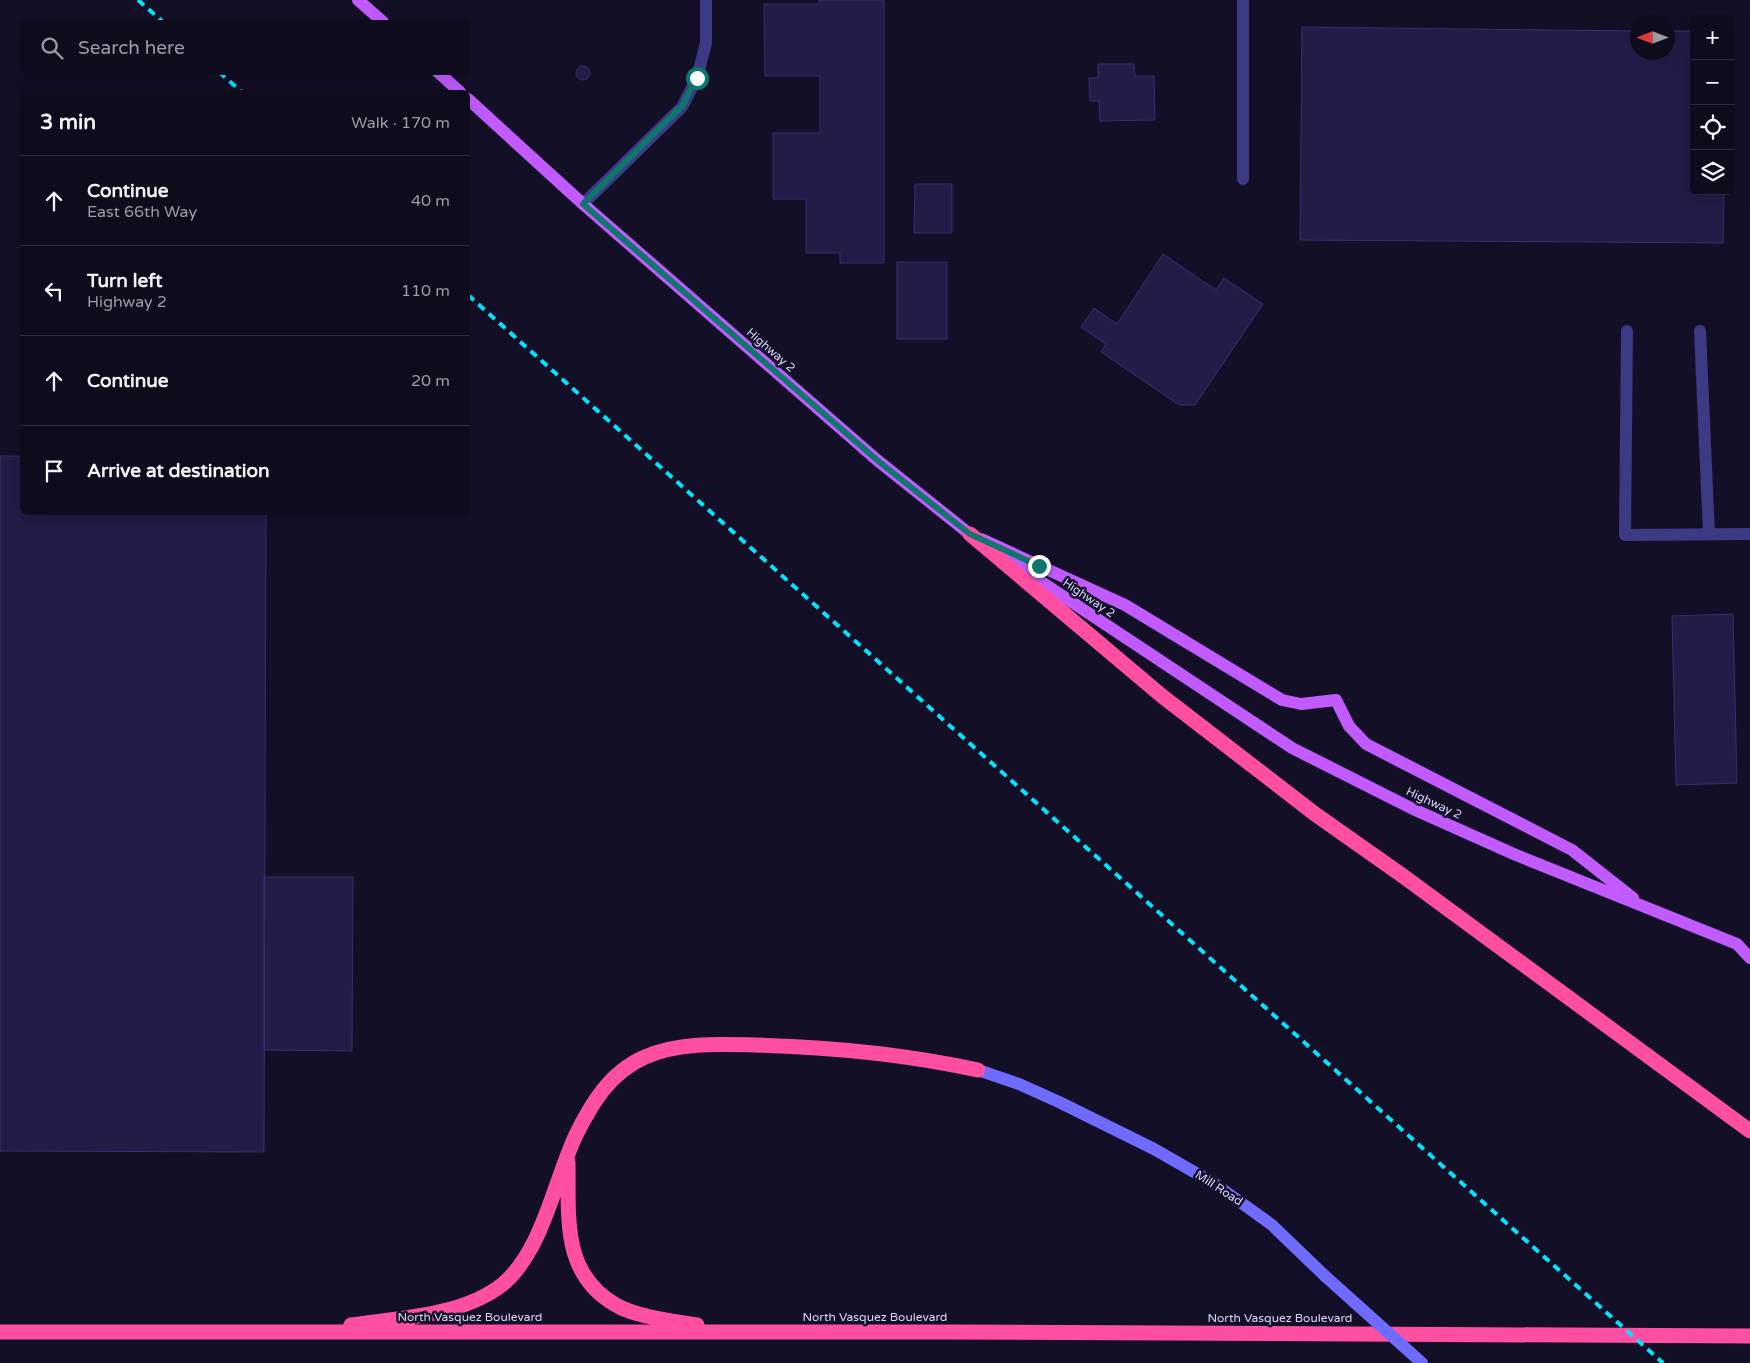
<!DOCTYPE html>
<html lang="en">
<head>
<meta charset="utf-8">
<style>
  :root { --surface:#0e0b1c; --page:#171425; --text:#f1f3f6; --muted:#9b9ba3; --line:#2e2b3b }
  body { margin:0; font-family:"Varela Round",sans-serif; background:var(--page); color:var(--text) }
  .controls { position:absolute; right:15px; top:15px; display:grid; overflow:hidden; border-radius:8px; box-shadow:0 5px 20px #0002 }
  .controls button { width:45px; height:45px; display:grid; place-items:center; padding:0; border:0; border-bottom:1px solid var(--line); background:var(--surface); color:var(--text); font:25px sans-serif }
  .compass { position:absolute; left:1630px; top:15px; width:45px; height:45px; border-radius:50%; background:var(--surface); box-shadow:0 5px 20px #0002; rotate:270deg }
  .stop { position:absolute; width:15px; height:15px; margin:-11px; border:4px solid #0f766e; border-radius:50%; background:#fff }
  .stop.end { background:#0f766e; border-color:#fff; box-shadow:0 1px 5px #0008 }
  .list { margin:0; padding:0; list-style:none }
  h2 { display:flex; justify-content:space-between; align-items:center; height:65px; margin:0; padding:0 20px; font-size:21px }
  h2 small { font-size:16px; font-weight:400; color:var(--muted) }
  .list li { display:grid; grid-template-columns:32px 1fr auto; gap:15px; align-items:center; box-sizing:border-box; height:90px; padding:0 20px; border-top:1px solid var(--line) }
  .list b { display:block; font-size:19px; white-space:nowrap }
  .list p { margin:0; font-size:16px; white-space:nowrap; color:var(--muted) }
  .list em { font-size:16px; font-style:normal; color:var(--muted) }
  .icon { flex:none; width:28px; height:28px; fill:none; stroke:currentColor; stroke-width:2; stroke-linecap:round; stroke-linejoin:round }
  .map { position:relative; flex:none; width:1750px; height:1363px; overflow:hidden }
  .search { position:absolute; background:var(--surface); box-shadow:0 5px 20px #0002; left:20px; top:20px; width:450px; height:55px; display:flex; align-items:center; gap:12px; box-sizing:border-box; padding:0 18px; border-radius:8px; color:var(--muted); font-size:19px }
  .panel { position:absolute; background:var(--surface); box-shadow:0 5px 20px #0002; left:20px; top:90px; width:450px; height:425px; border-radius:8px }
  .map>svg:first-child { display:block }
  .building { fill:#241b47; stroke:#3b2d73 }
  .lines { fill:none; stroke-linecap:round; stroke-linejoin:round }
  .lane { stroke:#3d3a85; stroke-width:12 }
  .street { stroke:#3d3a85; stroke-width:12 }
  .secondary { stroke:#6f6bff; stroke-width:12 }
  .primary { stroke:#c25bff; stroke-width:12 }
  .highway { stroke:#ff4fa3; stroke-width:15 }
  .rail { stroke:#00e5ff; stroke-width:4; stroke-dasharray:8 6; stroke-linecap:butt }
  .secondary-bridge { stroke:#6f6bff; stroke-width:12 }
  .route { stroke:#0f766e; stroke-width:6 }
  .labels { text-anchor:middle; dominant-baseline:central; stroke-width:5; stroke-linejoin:round; paint-order:stroke }
  .street-label { font-size:12px; fill:#d9d4ff; stroke:#130f26 }
</style>
</head>
<body>
<div class="map">
<svg width="1750" height="1363" viewBox="0 0 1750 1363">
  <rect width="100%" height="100%" fill="#130f26"/>
  <path class="building" d="M819,0H884V263H840V253H806V199H773V133H820V76H765L764,4H819Z
    M1302,27L1638,31V52H1668V31H1694V191H1724L1723,243L1300,240Z
    M1098,64H1134L1135,76H1154L1155,120L1100,121L1099,101H1090L1089,78H1098Z
    M576 73a7 7 0 1 1 14 0a7 7 0 1 1-14 0Z
    M915,184H952V233H914Z
    M1163,254L1216,290L1224,278L1263,304L1195,405H1179L1101,352L1106,344L1081,327L1094,308L1117,324Z
    M897,262H947V339H897Z
    M0,456H22V512H266L264,1152L0,1151Z
    M1733,614L1737,783L1676,785L1672,616Z
    M264,877H353L352,1051L264,1050Z"/>
  <g class="lines">
    <path class="lane" d="M1243,0V179
      M1627,331L1625,535L1750,534
      M1700,331L1709,534"/>
    <path class="street" d="M583,204L682,107L697,78L706,43V0"/>
    <path class="secondary" d="M978,1070L1019,1084L1059,1102L1154,1149L1215,1184L1272,1225L1325,1276"/>
    <path class="primary" d="M358,0L383,22
      M438,72L460,92
      M468,99L583,204L877,460L976,539
      M981,539L1125,605L1282,700L1301,704L1336,700L1349,726L1366,744L1572,850L1633,898
      M1016,565L1292,748L1413,809L1516,855L1737,944L1750,958"/>
    <path class="highway" d="M970,534L1162,696L1315,814L1403,876L1750,1131
      M568,1162C569,1216 561,1274 616,1305C636,1317 674,1321 697,1325
      M351,1325C400,1318 463,1316 503,1284C542,1251 554,1183 575,1137C591,1104 610,1072 645,1057C679,1042 719,1044 755,1045C830,1047 905,1054 978,1070
      M0,1332H953L1750,1336"/>
    <path class="rail" d="M138,0L163,22
      M219,72L242,92
      M468,295L1663,1363"/>
    <path class="secondary-bridge" d="M1325,1276L1422,1363"/>
  </g>
  <g class="lines">
    <path class="route" d="M697,78L682,106L583,204L877,460L952,520L970,534L1039,566"/>
  </g>
  <g class="labels">
    <g class="street-label">
      <text transform="translate(771 350) rotate(41)">Highway 2</text>
      <text transform="translate(1089 598) rotate(34)">Highway 2</text>
      <text transform="translate(1434 803) rotate(25)">Highway 2</text>
      <text transform="translate(1219 1188) rotate(33)">Mill Road</text>
      <text x="470" y="1317">North Vasquez Boulevard</text>
      <text x="875" y="1317">North Vasquez Boulevard</text>
      <text x="1280" y="1318">North Vasquez Boulevard</text>
    </g>
  </g>
</svg>
<div class="controls">
<button>+</button>
<button>−</button>
<button><svg class="icon" aria-label="locate" viewBox="0 0 24 24"><circle cx="12" cy="12" r="6"/><path d="M12 2v4M12 18v4M2 12h4M18 12h4"/></svg></button>
<button><svg class="icon" aria-label="layers" viewBox="0 0 24 24"><path d="M12 4l9 5-9 5-9-5zM3 14l9 5 9-5"/></svg></button>
</div>
<svg class="compass" viewBox="-18 -18 36 36"><path d="M0-13l5 13h-10z" fill="#e53935"/><path d="M0 13l5-13h-10z" fill="#9b9ba3"/></svg>
<div class="stop" style="left:697px;top:78px"></div>
<div class="stop end" style="left:1039px;top:566px"></div>
<div class="search"><svg class="icon" aria-label="search" viewBox="0 0 24 24"><circle cx="10" cy="10" r="6"/><path d="M15 15l6 6"/></svg>Search here</div>
<section class="panel">
<h2>3 min<small>Walk · 170 m</small></h2>
<ul class="list">
<li><svg class="icon" aria-label="ahead" viewBox="0 0 24 24"><path d="M12 20V5M6 11l6-6 6 6"/></svg><div><b>Continue</b><p>East 66th Way</p></div><em>40 m</em></li>
<li><svg class="icon" aria-label="left" viewBox="0 0 24 24"><path d="M17 20v-9H6M10 6l-5 5 5 5"/></svg><div><b>Turn left</b><p>Highway 2</p></div><em>110 m</em></li>
<li><svg class="icon" aria-label="ahead" viewBox="0 0 24 24"><path d="M12 20V5M6 11l6-6 6 6"/></svg><div><b>Continue</b></div><em>20 m</em></li>
<li><svg class="icon" aria-label="arrive" viewBox="0 0 24 24"><path d="M6 21V4h12l-3 4 3 4H6"/></svg><div><b>Arrive at destination</b></div></li>
</ul>
</section>
</div>
</body>
</html>
